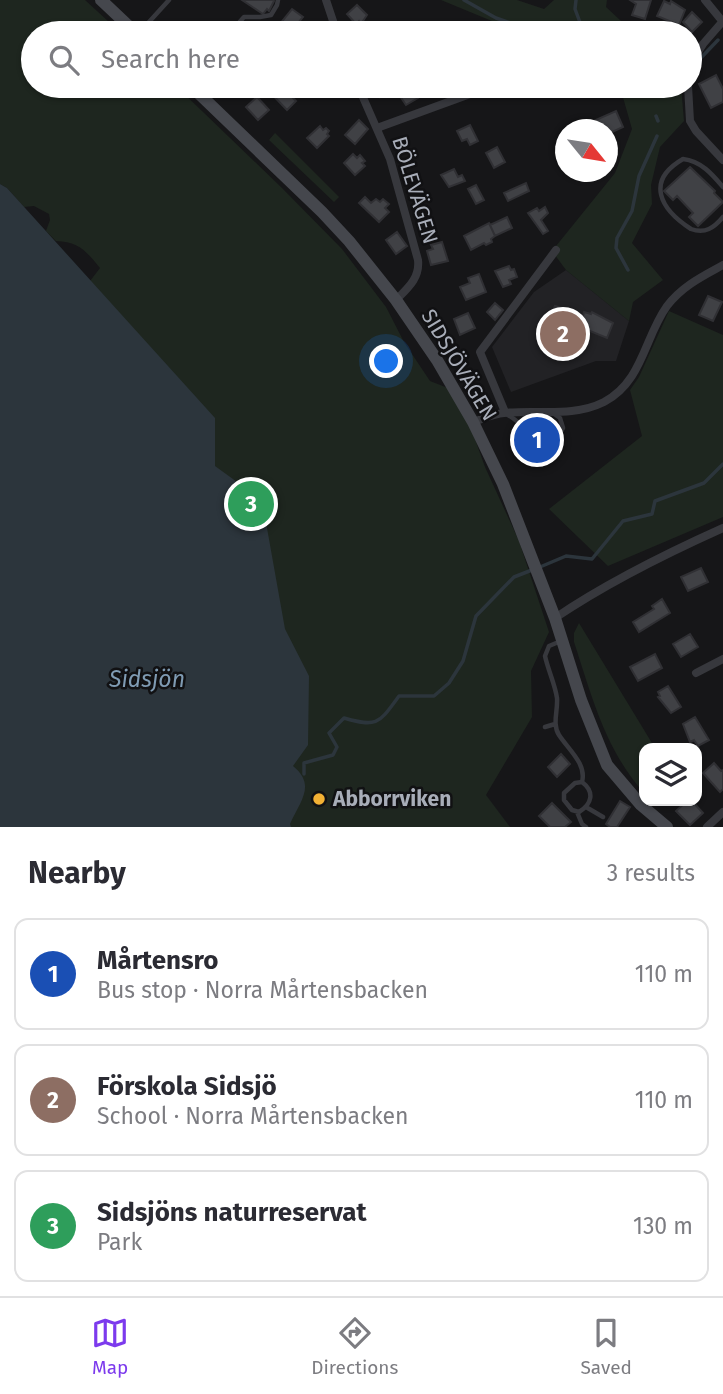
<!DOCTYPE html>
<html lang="en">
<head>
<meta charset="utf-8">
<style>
  :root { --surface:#fff; --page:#f2f2f3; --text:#2b2b33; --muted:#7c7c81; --line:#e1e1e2; --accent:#7c3aed }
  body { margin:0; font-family:"Fira Sans",sans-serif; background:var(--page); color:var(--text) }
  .controls { position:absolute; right:21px; bottom:21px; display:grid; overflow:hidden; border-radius:14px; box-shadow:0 2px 5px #0004 }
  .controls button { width:63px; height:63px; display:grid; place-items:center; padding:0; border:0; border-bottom:2px solid var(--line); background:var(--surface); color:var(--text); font:35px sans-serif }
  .compass { position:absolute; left:555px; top:119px; width:63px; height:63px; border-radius:50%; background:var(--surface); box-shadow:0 2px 5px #0004; rotate:120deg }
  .you { position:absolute; left:387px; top:362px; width:24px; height:24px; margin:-18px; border:5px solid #fff; border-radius:50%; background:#1a73e8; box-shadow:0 0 0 10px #1a73e833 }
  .badge { display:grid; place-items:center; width:46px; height:46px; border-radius:50%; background:var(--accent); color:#fff; font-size:23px; font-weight:700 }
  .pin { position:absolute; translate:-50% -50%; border:4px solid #fff; box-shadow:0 2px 7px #0006 }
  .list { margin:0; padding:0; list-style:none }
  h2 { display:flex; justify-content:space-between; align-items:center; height:91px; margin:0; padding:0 28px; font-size:30px }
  h2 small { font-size:23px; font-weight:400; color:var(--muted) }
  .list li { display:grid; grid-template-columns:46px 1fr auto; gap:21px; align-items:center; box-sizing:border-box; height:112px; margin:0 14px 14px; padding:0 14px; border:2px solid var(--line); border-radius:14px }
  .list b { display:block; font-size:26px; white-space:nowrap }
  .list p { margin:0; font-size:23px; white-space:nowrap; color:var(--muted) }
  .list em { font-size:23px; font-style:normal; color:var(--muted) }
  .icon { flex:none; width:38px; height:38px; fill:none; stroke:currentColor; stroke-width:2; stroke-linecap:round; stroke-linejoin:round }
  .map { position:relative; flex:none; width:723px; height:827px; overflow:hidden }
  .search { position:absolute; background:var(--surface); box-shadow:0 2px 5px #0004; left:21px; right:21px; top:21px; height:77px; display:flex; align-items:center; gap:18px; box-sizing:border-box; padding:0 24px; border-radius:38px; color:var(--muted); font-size:26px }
  .sheet { height:469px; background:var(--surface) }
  nav { display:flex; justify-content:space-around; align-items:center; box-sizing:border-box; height:98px; border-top:2px solid var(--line); background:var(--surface); font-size:19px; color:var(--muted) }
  nav a { display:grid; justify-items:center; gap:4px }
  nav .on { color:var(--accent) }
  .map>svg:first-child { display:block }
  .built { fill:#222225 }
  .green { fill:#1e261f }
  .water { fill:#2c353c }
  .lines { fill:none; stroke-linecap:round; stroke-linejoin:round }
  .stream { stroke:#2c353c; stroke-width:3.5 }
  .building { fill:#404145; stroke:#303034; stroke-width:2 }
  .service { stroke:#37383d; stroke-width:4.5 }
  .minor { stroke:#37383d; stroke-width:8 }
  .secondary { stroke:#45474d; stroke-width:12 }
  .poi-dot { fill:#f2b134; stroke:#111113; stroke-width:2.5 }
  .labels { text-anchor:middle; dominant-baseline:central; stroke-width:5; stroke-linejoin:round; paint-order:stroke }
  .street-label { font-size:21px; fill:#a8adb8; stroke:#111113 }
  .poi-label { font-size:21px; font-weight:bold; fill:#a8adb8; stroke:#111113; text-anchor:start }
  .water-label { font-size:23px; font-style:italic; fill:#7f9bb3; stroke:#111113 }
</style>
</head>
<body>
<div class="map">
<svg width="723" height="827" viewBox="0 0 723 827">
  <rect width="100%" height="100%" fill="#161618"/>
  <path class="built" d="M566,270L629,321L616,361H596L511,392L492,347L534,292Z"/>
  <path class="green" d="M0,0H85L121,33H33V86H176L282,188L342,249L386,307L404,342L430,381L458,392L485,467L519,541L549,632L531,671L532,717L486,795L510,827H0V193L87,285L100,268C86,251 79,242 56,241L46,231L50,220L49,214L34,206L24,207L7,188L0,184Z
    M441,0H517L544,9L554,0H607L606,7L634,33H521Z
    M617,86H681L684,121L660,147L651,185L652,204L632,243L663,280L633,302L629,321L566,270L552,251L615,173L632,129L620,87Z
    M275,133L339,197L334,202L269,140Z
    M669,311L723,335V517L608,566L549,509L642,436L630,390L639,377Z
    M579,623L655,748H644V793C605,749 592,697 574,642V633Z"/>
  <path class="water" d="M0,184L7,188L215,418V466L262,500L285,629L309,676L308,745L293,766C316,785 301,800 290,824L291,827H0Z"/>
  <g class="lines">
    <path class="stream" d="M464,0L496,18L539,33
      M576,0L575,9L584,33
      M696,63L718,40
      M662,88L666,86
      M656,116L658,121
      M628,270L616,248L617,238L632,211L639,176L657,136
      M540,567L566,556L592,559L623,521L652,514L655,501L704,483L723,464
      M304,774V763L333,755L337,747L329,733L344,718C378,728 379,723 399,696H434L449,683L463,661L476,616L514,577L532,570"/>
  </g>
  <path class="building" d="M242,0H273L274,1L269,11L267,9L263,14Z
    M630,0H651L645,19L632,15L636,4Z
    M664,1L670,4L671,1L685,10L679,25L657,16Z
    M357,5L367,15L361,24L359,21L356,24L347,14Z
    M292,9L303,17L290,33L279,25Z
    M692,12L702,22L692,32L683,22Z
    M716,75L723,89V102L711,108L699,84Z
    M264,86H281L296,101L287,110Z
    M374,86H399L392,89L394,93L387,97L385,94L380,97Z
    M413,89L418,98L406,105L400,96Z
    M257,97L269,110L258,120L246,107Z
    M616,111L623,127L608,134V130H592L589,123Z
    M359,120L368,129L355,144L345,135Z
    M470,125L478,141L470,145L467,139L462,141L457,131Z
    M320,126L323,130L326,128L329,131L327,134L329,136L317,148L307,138Z
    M497,147L505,162L494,168L486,153Z
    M353,154L357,158L360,155L365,161L362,163L365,166L355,175L344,163Z
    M690,167L715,191L714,193L723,202L698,226L689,217L693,213L677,196L673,200L664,191Z
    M454,169L458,177L462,175L465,181L449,187L441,175Z
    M526,183L529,191L508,201L504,193Z
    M476,185L484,200L476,204L468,189Z
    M365,197L371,203L376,199L380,202L383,199L389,204L385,208L389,212L379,222L359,203Z
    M545,207L548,213L541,220L548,231L543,234L528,213L537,208L539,211Z
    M507,217L512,228L495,236L490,225Z
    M489,223L495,236L491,239L492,242L486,245L484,243L471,250L464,236Z
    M397,232L407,246L396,254L386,240Z
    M442,242L448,261L431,265L427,251L433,249L431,245Z
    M509,266L511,270L514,269L517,277L509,280L511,284L503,287L495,271Z
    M479,274L486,292L466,300L460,287L470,283L468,278Z
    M708,296L722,302L713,321L699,315Z
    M495,303L503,310L495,320L487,312Z
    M555,306L577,312L576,314L582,317L578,332L569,329V331L549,321Z
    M584,312L591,314L592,312L613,323L607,338L580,327Z
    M468,313L475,328L460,335L454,319Z
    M701,568L708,582L688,591L681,577Z
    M662,599L670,613L639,632L633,622L654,609L652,606Z
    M690,634L698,647L681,657L673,644Z
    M655,654L662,668L638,681L630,667Z
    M668,686L681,707L671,713L658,697L660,696L658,692Z
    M695,717L709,740L698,746L694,740L690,742L683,724Z
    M561,754L570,764L557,777L548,767Z
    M714,763L721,771L723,770V789L720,792L703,773Z
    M620,801L630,807L617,827H610L606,824Z
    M687,801H692L703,813L690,825L676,811Z
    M552,803L571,822L565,827H550L539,816Z"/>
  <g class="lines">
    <path class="service" d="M139,33L169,0
      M230,33L244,17H260L271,15L277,5L278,0
      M723,187C712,174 701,161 683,159C645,181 660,209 691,229C705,234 714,228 723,217
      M508,415C522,423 530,437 545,442L557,438L563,428L560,418L554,414
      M561,641L549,646L545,656C548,670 555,684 557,698C558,711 552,724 559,735C568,749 587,764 582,782C595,792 592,804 579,812L572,810L564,800V793L575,783L582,782
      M545,727L555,724
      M586,807L603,817
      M577,812L582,824L586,827"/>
    <path class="minor" d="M326,0L337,33
      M705,0L723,22
      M690,64L703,44L723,21
      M358,86L390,159L418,260C420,278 408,288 396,300
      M688,86L690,121L696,131L723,160
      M377,128L492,86
      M505,412L480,352L556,250
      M473,422C483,419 493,414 504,413C537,409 572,418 604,402C643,381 644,338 667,306C682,286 703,276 723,265
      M555,618C608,582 665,554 723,528
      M696,673L723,659
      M707,827L723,812"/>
    <path class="secondary" d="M101,0L136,33
      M191,86L322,212L349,241L396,300L437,360L473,422L503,484L555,618L581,700L607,765L641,805L667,827"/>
  </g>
  <circle class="poi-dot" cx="319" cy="799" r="7"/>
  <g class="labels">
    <g class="street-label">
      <text transform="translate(415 190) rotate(73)">BÖLEVÄGEN</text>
      <text transform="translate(459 365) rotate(59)">SIDSJÖVÄGEN</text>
    </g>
    <g class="poi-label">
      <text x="333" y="799">Abborrviken</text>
    </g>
    <g class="water-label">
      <text x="147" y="679">Sidsjön</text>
    </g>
  </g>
</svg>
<div class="controls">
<button><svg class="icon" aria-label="layers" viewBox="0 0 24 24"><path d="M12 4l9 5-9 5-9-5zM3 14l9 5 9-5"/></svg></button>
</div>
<svg class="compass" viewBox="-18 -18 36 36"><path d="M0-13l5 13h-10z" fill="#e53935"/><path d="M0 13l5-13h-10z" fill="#7c7c81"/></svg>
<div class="you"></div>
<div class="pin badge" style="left:537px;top:440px;background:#1a4fb4">1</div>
<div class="pin badge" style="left:563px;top:334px;background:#8d6e63">2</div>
<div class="pin badge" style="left:251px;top:504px;background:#2e9e5b">3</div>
<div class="search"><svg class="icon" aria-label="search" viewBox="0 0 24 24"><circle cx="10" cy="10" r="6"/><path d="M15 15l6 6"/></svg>Search here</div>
</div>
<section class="sheet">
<h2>Nearby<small>3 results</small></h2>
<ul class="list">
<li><span class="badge" style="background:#1a4fb4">1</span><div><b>Mårtensro</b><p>Bus stop · Norra Mårtensbacken</p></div><em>110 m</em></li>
<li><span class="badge" style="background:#8d6e63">2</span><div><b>Förskola Sidsjö</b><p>School · Norra Mårtensbacken</p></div><em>110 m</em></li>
<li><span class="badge" style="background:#2e9e5b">3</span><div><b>Sidsjöns naturreservat</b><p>Park</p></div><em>130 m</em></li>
</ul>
</section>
<nav>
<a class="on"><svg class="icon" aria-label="map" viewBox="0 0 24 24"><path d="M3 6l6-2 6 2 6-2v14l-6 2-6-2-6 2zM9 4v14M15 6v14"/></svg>Map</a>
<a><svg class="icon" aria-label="directions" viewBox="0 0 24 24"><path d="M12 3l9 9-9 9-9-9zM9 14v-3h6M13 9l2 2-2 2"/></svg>Directions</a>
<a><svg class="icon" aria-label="saved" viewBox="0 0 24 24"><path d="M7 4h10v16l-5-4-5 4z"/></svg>Saved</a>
</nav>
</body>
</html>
